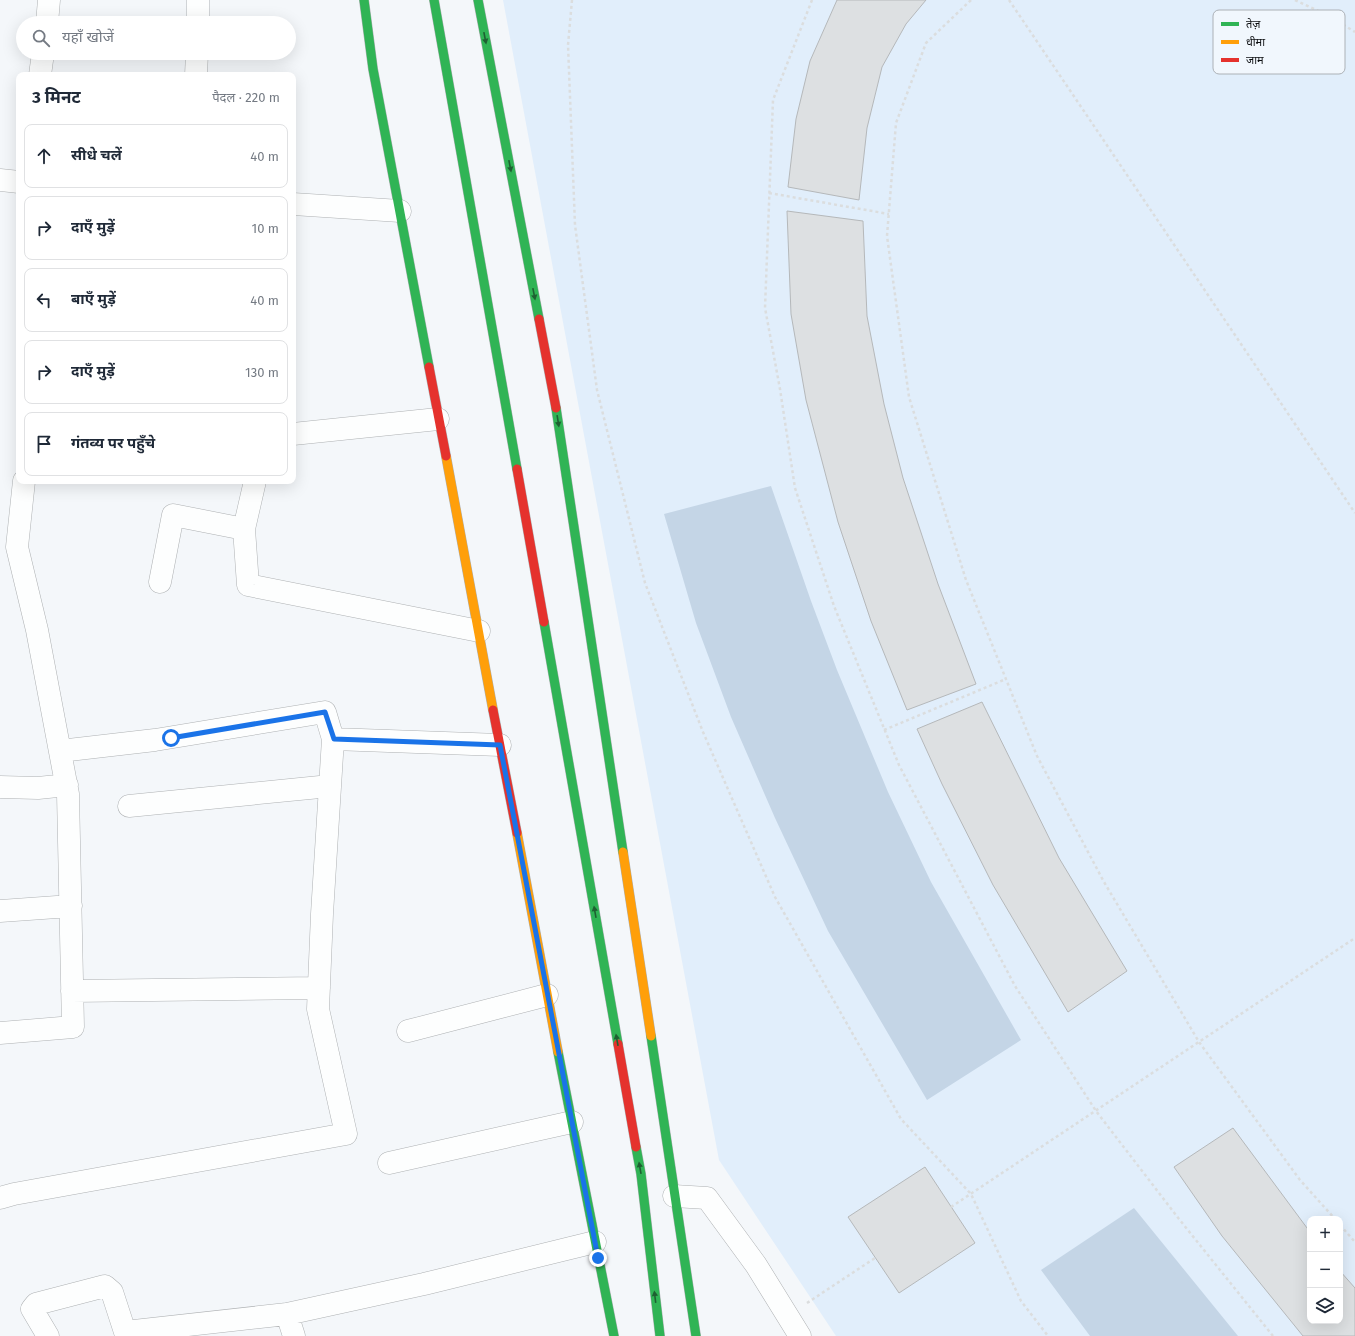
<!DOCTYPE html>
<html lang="hi">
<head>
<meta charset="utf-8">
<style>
  :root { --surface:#fff; --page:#f6f6f7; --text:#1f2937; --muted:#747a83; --line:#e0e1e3 }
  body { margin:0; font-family:"Fira Sans","Noto Sans Devanagari",sans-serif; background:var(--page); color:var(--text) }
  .controls { position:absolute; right:12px; bottom:12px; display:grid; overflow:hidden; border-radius:8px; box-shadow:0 4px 16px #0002 }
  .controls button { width:36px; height:36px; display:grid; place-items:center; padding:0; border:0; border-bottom:1px solid var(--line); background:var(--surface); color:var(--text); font:20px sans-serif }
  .stop { position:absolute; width:12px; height:12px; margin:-9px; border:3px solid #1a73e8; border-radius:50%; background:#fff }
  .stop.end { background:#1a73e8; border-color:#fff; box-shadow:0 1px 4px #0008 }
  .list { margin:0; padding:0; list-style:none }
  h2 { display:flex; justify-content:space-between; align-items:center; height:52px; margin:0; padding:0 16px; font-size:17px }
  h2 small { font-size:13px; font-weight:400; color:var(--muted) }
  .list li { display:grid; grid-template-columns:26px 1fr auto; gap:12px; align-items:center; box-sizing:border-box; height:64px; margin:0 8px 8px; padding:0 8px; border:1px solid var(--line); border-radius:8px }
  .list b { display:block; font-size:15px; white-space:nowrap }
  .list em { font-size:13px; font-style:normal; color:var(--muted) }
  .icon { flex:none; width:22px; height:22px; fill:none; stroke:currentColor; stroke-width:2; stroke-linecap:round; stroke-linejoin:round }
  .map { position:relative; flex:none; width:1355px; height:1336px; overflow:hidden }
  .search { position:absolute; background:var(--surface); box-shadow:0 4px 16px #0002; left:16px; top:16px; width:280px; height:44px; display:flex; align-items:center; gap:10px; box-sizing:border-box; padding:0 14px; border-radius:22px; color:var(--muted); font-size:15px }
  .panel { position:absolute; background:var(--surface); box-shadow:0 4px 16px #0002; left:16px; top:72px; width:280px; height:412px; border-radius:8px }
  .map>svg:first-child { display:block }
  .green { fill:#e1eefb; fill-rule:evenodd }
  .water { fill:#c4d5e6 }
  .building { fill:#dde0e2; stroke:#b5b8ba }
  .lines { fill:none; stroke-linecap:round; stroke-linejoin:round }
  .street-casing { stroke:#aeb1b3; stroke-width:23 }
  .fast-casing { stroke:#aeb1b3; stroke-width:10 }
  .slow-casing { stroke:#aeb1b3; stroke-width:10 }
  .jam-casing { stroke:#aeb1b3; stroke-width:10 }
  .path { stroke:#dbddde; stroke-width:2.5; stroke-dasharray:3 3; stroke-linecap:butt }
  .street { stroke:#fdfefe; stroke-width:22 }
  .fast { stroke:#30b455; stroke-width:9 }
  .slow { stroke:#ff9f0a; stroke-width:9 }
  .jam { stroke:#e5322d; stroke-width:9 }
  .oneway { fill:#1e6032 }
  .route { stroke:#1a73e8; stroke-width:5 }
  .key { fill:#f1f7fd; stroke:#acb1b6; stroke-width:1 }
  .key-label { font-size:11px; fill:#0b0d0f }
</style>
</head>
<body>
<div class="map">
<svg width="1355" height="1336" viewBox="0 0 1355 1336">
  <rect width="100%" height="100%" fill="#f4f7fa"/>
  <path class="green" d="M503,0H1355V1336H836L719,1160ZM1310,1219H1340V1321H1310Z"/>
  <path class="water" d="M771,486L811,601L837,670L888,792L931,882L1021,1040L927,1100L828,931L775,818L731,717L696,623L664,514Z
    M1134,1208L1238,1336H1090L1041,1270Z"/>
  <path class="building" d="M837,0H926L906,24L882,67L867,128L859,200L788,187L796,119L810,61Z
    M787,211L863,221L867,316L884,404L903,478L938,584L976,684L907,710L871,621L838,522L806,400L791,314Z
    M982,702L1059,858L1127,971L1068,1012L993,885L942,784L917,729Z
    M1233,1128L1310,1232V1321H1340V1271L1355,1288V1336H1303L1222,1236L1174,1167Z
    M925,1167L975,1243L899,1293L848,1217Z"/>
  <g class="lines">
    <g class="street-casing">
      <path id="street" d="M47,23L49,0
        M198,23V0
        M40,75L43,53
        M196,75L197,53
        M0,180L19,182
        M293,204L400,211
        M293,434L438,419
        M244,529L248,585L479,631
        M160,582L173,515L244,529L255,481
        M60,751L155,740L325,712L333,739L500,745
        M0,787L38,788L67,785
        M129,806L330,786
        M0,911L71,906
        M72,991L319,988
        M408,1031L547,995
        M0,1033L73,1027L68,794L37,630L17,547L24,481
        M389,1163L572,1122
        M674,1196L707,1198L756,1265L800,1336
        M0,1198L14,1194L346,1134L318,1009L322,914L333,739
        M287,1314L294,1336
        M48,1336L32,1309L36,1304L105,1286L112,1292L125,1332L287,1314L424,1284L595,1242"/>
    </g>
    <g class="fast-casing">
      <path id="fast" d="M364,0L373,69L429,367
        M434,0L517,469
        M478,0L539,319
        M556,408L623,852
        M544,622L618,1044
        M651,1036L696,1336
        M558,1052L614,1336
        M636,1147L641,1174L660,1336"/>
    </g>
    <g class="slow-casing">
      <path id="slow" d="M446,456L493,710
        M517,833L558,1052
        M623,852L651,1036"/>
    </g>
    <g class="jam-casing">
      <path id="jam" d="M539,319L556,408
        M429,367L446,456
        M517,469L544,622
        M493,710L517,833
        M618,1044L636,1147"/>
    </g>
    <path class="path" d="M572,0L568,45L575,225L597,390L645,583L703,732L775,897L901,1119L971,1194L1021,1301L1048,1336
      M812,0L773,100L765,308L780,389L795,488L834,606L899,765L1015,986L1096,1111L1179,1219L1273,1336
      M971,0L926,43L896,123L887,236L909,397L966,580L1037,756L1104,882L1199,1042L1300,1180L1335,1219
      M1009,0L1355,513
      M1295,0L1331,17L1355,32
      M769,193L889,214
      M884,730L1006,679
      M951,1207L1355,938
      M1340,1225L1355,1242
      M807,1303L875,1258"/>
    <use href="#street" class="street"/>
    <use href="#fast" class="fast"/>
    <use href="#slow" class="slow"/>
    <use href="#jam" class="jam"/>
  </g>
  <defs><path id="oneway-solid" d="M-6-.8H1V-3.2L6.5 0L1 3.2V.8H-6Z"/></defs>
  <g class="oneway">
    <use href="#oneway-solid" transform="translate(485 38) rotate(79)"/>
    <use href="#oneway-solid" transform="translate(510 166) rotate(79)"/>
    <use href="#oneway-solid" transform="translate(534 294) rotate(79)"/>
    <use href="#oneway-solid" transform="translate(558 421) rotate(81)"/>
    <use href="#oneway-solid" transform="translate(595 912) rotate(-100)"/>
    <use href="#oneway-solid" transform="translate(617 1040) rotate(-100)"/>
    <use href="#oneway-solid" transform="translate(640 1168) rotate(-100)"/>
    <use href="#oneway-solid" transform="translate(655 1297) rotate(-97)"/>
  </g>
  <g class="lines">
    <path class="route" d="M171,738L325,712L334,739L500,745L598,1258"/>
  </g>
  <rect x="1213" y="10" width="132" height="64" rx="6" class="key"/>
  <rect x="1221" y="22" width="18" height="4" fill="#30b455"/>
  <rect x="1221" y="40" width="18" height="4" fill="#ff9f0a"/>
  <rect x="1221" y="58" width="18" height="4" fill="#e5322d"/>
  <g class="key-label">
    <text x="1246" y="28">तेज़</text>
    <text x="1246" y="46">धीमा</text>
    <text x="1246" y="64">जाम</text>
  </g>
</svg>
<div class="controls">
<button>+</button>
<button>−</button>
<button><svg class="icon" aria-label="layers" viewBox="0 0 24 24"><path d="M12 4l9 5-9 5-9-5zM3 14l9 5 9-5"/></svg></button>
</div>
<div class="stop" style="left:171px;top:738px"></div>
<div class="stop end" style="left:598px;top:1258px"></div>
<div class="search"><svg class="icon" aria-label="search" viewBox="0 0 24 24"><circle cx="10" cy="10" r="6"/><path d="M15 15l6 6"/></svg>यहाँ खोजें</div>
<section class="panel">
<h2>3 मिनट<small>पैदल · 220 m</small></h2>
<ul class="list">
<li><svg class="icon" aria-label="ahead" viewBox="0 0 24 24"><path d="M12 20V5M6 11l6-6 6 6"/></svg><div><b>सीधे चलें</b></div><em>40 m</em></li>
<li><svg class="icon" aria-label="right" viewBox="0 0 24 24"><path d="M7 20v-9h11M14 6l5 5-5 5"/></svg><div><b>दाएँ मुड़ें</b></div><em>10 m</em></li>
<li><svg class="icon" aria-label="left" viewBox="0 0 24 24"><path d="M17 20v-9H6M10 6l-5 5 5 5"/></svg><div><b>बाएँ मुड़ें</b></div><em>40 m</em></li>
<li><svg class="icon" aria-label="right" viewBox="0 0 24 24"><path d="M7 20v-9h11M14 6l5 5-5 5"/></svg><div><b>दाएँ मुड़ें</b></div><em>130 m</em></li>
<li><svg class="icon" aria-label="arrive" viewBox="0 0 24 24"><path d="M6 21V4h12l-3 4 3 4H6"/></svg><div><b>गंतव्य पर पहुँचे</b></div></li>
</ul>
</section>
</div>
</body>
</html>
